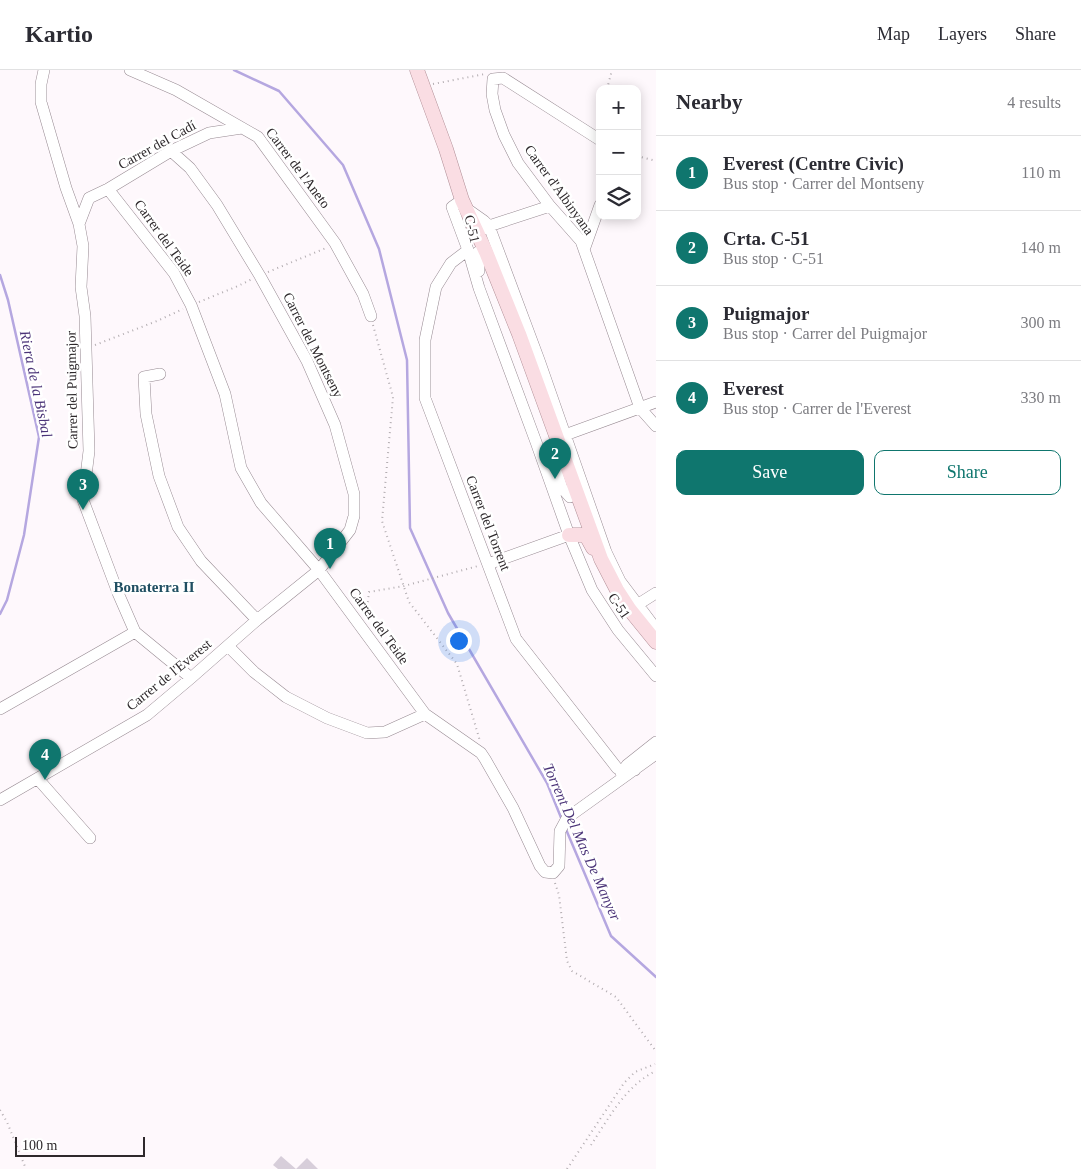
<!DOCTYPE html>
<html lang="en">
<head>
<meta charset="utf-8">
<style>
  :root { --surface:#fff; --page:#f7f7f7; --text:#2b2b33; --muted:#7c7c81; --line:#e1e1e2; --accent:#0f766e }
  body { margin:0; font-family:"Times New Roman",serif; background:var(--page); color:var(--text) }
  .controls { position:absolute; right:15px; top:15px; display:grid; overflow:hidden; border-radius:10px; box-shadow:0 2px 12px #0003 }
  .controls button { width:45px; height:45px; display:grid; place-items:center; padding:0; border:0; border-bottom:1px solid var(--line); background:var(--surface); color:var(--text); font:25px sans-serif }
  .scale { position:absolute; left:15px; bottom:12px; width:130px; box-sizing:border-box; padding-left:5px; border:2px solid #2e292c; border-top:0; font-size:14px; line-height:18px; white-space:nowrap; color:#2e292c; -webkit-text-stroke:4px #fff; paint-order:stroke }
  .you { position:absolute; left:458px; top:570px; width:18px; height:18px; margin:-12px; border:4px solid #fff; border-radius:50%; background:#1a73e8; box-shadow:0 0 0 8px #1a73e833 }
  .badge { display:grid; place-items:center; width:32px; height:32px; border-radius:50%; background:var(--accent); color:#fff; font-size:16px; font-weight:700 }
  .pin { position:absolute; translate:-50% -41px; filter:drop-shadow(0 1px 2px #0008) }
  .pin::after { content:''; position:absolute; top:26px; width:18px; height:15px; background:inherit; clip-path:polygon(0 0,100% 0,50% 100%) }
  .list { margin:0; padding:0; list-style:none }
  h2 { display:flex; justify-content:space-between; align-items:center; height:65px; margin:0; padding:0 20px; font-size:21px }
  h2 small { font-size:16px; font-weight:400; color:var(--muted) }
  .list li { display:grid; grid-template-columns:32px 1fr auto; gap:15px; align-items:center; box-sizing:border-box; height:75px; padding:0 20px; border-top:1px solid var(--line) }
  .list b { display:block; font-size:19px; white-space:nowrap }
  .list p { margin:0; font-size:16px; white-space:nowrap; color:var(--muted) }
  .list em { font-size:16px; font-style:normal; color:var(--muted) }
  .actions { display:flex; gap:10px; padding:15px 20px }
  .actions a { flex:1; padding:11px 0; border:1px solid var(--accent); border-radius:10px; text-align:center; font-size:18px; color:var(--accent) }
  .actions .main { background:var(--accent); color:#fff }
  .icon { flex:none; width:28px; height:28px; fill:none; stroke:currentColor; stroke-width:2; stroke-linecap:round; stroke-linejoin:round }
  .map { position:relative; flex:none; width:656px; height:1099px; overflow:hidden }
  header { display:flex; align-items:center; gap:30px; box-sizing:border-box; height:70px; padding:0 25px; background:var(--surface); border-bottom:1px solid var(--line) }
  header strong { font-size:24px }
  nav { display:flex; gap:28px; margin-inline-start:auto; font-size:18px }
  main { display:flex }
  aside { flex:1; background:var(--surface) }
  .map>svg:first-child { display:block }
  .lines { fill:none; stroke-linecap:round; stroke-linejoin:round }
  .stream { stroke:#b5a7e0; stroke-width:2.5 }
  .building { fill:#d7ceda }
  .minor-casing { stroke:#978a92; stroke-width:12 }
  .major-casing { stroke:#b18f97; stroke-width:15 }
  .path { stroke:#b3adb1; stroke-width:2; stroke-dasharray:1 4; stroke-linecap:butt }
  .minor { stroke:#fff; stroke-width:11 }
  .major { stroke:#fadde3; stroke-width:14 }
  .labels { text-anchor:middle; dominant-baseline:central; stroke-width:5; stroke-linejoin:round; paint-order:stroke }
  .street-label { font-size:14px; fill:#2e292c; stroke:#fff }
  .water-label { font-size:15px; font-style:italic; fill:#4b3478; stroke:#fff }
  .neighbourhood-label { font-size:15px; font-weight:bold; fill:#204f62; stroke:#fff }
</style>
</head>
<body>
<header>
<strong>Kartio</strong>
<nav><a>Map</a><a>Layers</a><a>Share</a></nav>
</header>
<main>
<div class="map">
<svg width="656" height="1099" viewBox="0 0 656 1099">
  <rect width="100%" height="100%" fill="#fef8fc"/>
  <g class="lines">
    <path class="stream" d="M234,0L279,21L343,95L379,179L407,290L410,458L448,543L547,713L562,750
      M0,205L8,230L39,367L24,465L7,530L0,544
      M565,757L611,866L656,907"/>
  </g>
  <path class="building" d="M281,1086L296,1099L307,1088L318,1099H278L273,1095Z"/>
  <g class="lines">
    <g class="minor-casing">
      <path id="minor" d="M44,0L41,14V32L66,118L79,154L83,176L81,217L85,246L89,381L83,430L118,523L135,562L191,608
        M130,0L176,20L258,67L335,173L363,224L371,246
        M600,70L503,8L493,9L492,24L495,40L504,65L518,93L550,136L581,171L640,338L656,356
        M108,119L174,203L191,235L225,324L241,398L261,433L319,500L425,644L481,683L485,689L513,738L540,796L545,802L553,803L559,796L560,761L567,748L656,684
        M462,130L452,137L468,180L479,218L536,372L569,465L592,520L618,560L656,606
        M467,139L484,151L489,156L539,290L606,482L620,511L656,559
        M79,154L89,128L108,119L171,81L209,63L242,58
        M483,159L489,156L550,136
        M468,180L451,193L436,217L425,270V328L516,569L617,698L622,701L635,700
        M584,180L600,135
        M478,182L479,201
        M160,304L144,307L146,344L159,406L178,457L201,491L257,550
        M565,365L656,332
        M552,378L553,391L562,418L570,427
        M488,494L569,465
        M637,535L656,523
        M228,576L254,602L286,627L327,648L367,663L385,662L425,644
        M0,639L135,562
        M621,703L627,695L656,672
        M38,709L90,768
        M0,730L147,645L191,608L257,550L319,500L350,460L354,446V424L335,355L307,291L260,206L217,135L190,98L171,81"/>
    </g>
    <g class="major-casing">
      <path id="major" d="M417,0L446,79L462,130L486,182L519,264L601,489L617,520L630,540L656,572
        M569,465H584L588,469L593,478"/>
    </g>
    <path class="path" d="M433,14L485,4
      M607,19L612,0
      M597,56L600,46
      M637,86L656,91
      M268,202L326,178
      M199,232L238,216L252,209
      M373,255L393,327L382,451L409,532L457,594L480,671
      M95,275L157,251L183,239
      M366,547L369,522L404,516L478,496
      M555,813L559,825L567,891L572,901L616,927L655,980L656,982
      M0,1040L7,1052L26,1099
      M591,1075C609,1048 626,1015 656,1001
      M567,1099L624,1013L635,1002L655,994"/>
    <use href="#minor" class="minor"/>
    <use href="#major" class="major"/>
  </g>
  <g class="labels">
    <g class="street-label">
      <text transform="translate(157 75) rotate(-29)">Carrer del Cadí</text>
      <text transform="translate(298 98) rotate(53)">Carrer de l'Aneto</text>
      <text transform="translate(559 120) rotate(54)">Carrer d'Albinyana</text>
      <text transform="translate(472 159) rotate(77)">C-51</text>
      <text transform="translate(164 168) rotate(54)">Carrer del Teide</text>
      <text transform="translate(313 275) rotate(63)">Carrer del Montseny</text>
      <text transform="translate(72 320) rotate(-91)">Carrer del Puigmajor</text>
      <text transform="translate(488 453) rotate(69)">Carrer del Torrent</text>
      <text transform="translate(619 536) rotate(56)">C-51</text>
      <text transform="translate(379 556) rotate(54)">Carrer del Teide</text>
      <text transform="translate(169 605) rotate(-39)">Carrer de l'Everest</text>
    </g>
    <g class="water-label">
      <text transform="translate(36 314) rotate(78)">Riera de la Bisbal</text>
      <text transform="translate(582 772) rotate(66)">Torrent Del Mas De Manyer</text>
    </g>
    <g class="neighbourhood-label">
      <text x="154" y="517">Bonaterra II</text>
    </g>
  </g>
</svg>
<div class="controls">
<button>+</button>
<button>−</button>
<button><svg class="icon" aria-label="layers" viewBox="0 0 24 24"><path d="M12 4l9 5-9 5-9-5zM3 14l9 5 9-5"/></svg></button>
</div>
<div class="scale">100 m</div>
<div class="you"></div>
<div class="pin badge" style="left:330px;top:499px">1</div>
<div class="pin badge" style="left:555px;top:409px">2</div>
<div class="pin badge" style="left:83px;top:440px">3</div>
<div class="pin badge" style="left:45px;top:710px">4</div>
</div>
<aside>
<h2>Nearby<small>4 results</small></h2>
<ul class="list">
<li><span class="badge">1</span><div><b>Everest (Centre Civic)</b><p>Bus stop · Carrer del Montseny</p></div><em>110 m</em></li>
<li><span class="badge">2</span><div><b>Crta. C-51</b><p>Bus stop · C-51</p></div><em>140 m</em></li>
<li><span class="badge">3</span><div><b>Puigmajor</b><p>Bus stop · Carrer del Puigmajor</p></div><em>300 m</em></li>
<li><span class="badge">4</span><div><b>Everest</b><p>Bus stop · Carrer de l'Everest</p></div><em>330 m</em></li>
</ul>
<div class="actions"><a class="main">Save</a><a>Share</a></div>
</aside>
</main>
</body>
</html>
